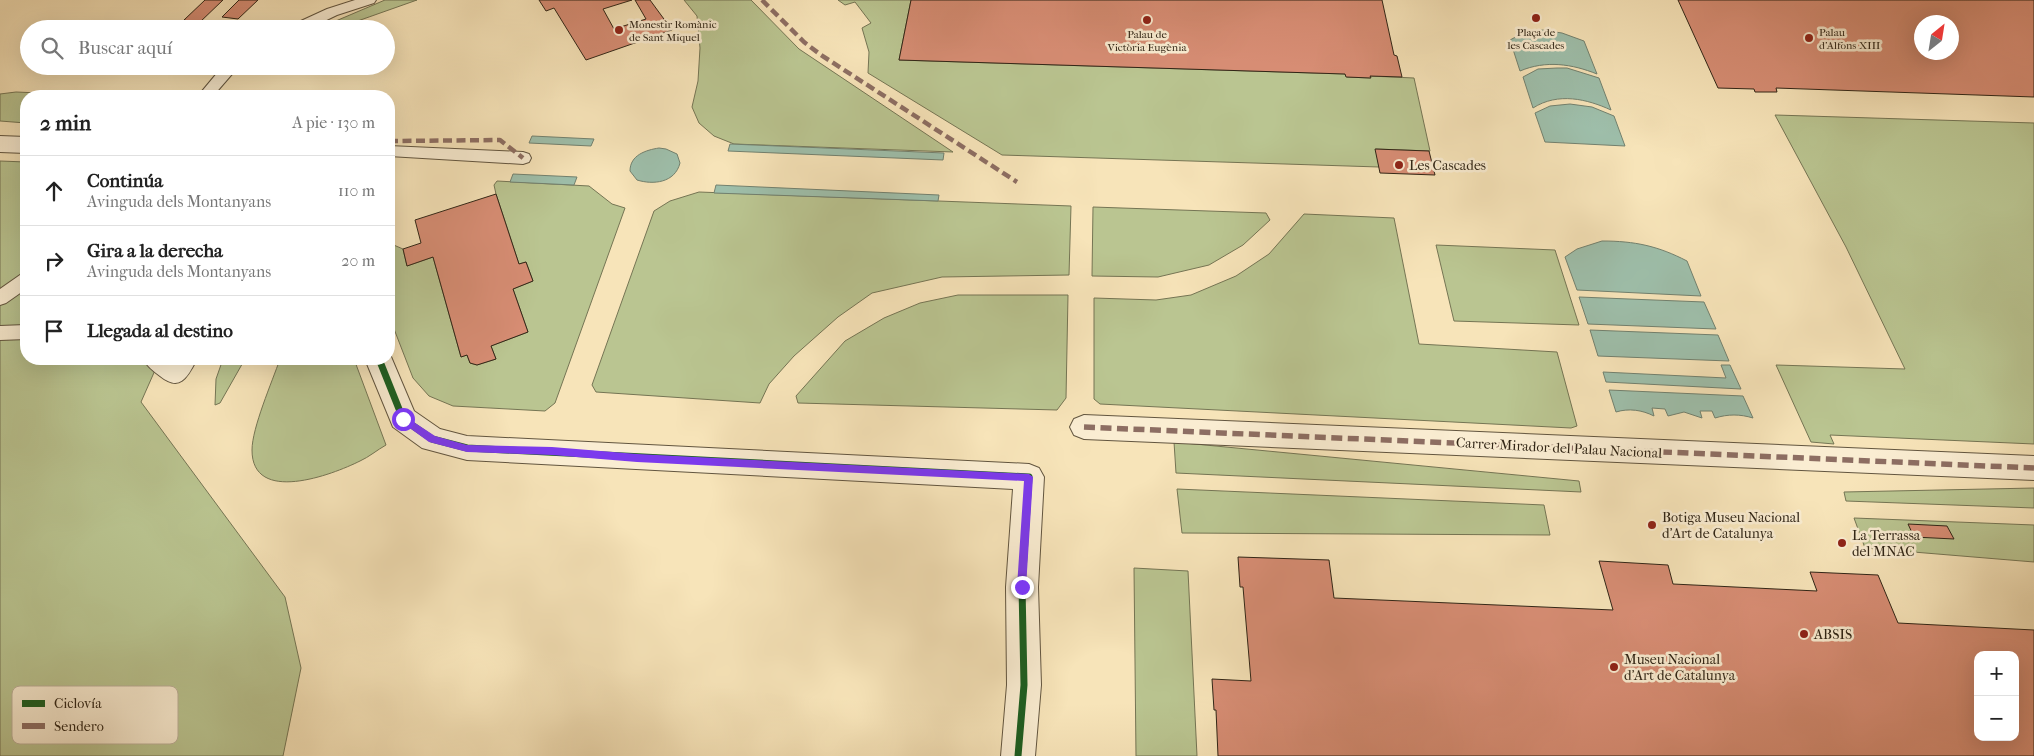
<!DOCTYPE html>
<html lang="es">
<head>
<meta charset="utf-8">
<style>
  :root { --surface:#fff; --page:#f2f2f2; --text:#222; --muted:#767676; --line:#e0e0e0 }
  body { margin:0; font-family:"IM FELL French Canon",serif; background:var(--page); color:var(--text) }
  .controls { position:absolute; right:15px; bottom:15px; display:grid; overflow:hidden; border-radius:10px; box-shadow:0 5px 20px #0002 }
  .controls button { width:45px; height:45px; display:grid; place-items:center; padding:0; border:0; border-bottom:1px solid var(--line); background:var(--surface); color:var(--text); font:25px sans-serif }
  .compass { position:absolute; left:1914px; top:15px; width:45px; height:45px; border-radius:50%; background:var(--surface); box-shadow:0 5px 20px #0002; rotate:30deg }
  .stop { position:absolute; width:15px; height:15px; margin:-11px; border:4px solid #7c3aed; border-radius:50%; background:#fff }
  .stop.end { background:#7c3aed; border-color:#fff; box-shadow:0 1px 5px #0008 }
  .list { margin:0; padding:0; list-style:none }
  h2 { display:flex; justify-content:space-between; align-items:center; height:65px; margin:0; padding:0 20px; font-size:21px }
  h2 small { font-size:16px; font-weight:400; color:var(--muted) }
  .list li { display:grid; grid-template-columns:32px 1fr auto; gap:15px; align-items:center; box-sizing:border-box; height:70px; padding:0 20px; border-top:1px solid var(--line) }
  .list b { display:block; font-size:19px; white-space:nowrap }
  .list p { margin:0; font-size:16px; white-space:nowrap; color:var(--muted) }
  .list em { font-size:16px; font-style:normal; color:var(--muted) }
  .icon { flex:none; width:28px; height:28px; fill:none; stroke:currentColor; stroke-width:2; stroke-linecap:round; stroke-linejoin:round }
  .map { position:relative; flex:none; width:2034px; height:756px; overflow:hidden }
  .search { position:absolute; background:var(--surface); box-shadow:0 5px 20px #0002; left:20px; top:20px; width:375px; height:55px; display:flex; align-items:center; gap:12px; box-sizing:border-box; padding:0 18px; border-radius:28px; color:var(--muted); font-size:19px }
  .panel { position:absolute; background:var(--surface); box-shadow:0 5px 20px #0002; left:20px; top:90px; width:375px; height:275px; border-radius:20px }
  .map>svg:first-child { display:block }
  .green { fill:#bac591; stroke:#757554 }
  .water { fill:#9ebfab; stroke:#72816f }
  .building { fill:#d78d74; stroke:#302516; fill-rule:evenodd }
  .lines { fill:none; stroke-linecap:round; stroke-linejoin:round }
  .lane-casing { stroke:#62553f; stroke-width:2 }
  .street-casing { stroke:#62553f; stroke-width:2 }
  .lane { fill:#faedd2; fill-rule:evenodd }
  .street { fill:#faedd2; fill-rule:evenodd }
  .quiet-far1 { stroke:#8d6e63; stroke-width:4.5; stroke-dasharray:9 4.5; stroke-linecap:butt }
  .quiet { stroke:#8d6e63; stroke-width:5.5; stroke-dasharray:11 5.5; stroke-linecap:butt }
  .cycleway-casing { stroke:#faedd2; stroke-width:10 }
  .cycleway { stroke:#1b5e20; stroke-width:7 }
  .route { fill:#7c3aed }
  .poi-dot { fill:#8f2418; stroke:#faedd2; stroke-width:2 }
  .labels { text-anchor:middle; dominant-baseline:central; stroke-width:5; stroke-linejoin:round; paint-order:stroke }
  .far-poi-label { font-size:11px; fill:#302516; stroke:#faedd2; text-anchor:start }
  .poi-label { font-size:14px; fill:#302516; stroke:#faedd2; text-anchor:start }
  .street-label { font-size:14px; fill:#302516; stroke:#faedd2 }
  .key { fill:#faedd2; stroke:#bdb19a; stroke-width:1 }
  .key-label { font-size:14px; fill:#302516 }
</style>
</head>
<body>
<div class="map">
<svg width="2034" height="756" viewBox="0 0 2034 756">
  <rect width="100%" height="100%" fill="#f7e4b9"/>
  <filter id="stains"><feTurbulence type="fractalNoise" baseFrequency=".004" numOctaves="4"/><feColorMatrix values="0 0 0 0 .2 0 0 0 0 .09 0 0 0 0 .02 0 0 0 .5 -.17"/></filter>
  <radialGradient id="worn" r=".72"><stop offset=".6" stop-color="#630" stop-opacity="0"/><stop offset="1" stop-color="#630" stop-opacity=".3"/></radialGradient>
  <path class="green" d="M385,0H417L335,29H317Z
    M684,0H751L799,49L953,152L734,144L714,136L699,123L692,107L698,81L700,48L697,16Z
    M838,0H911L899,60L1345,74L1347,77L1370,78V76L1414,78L1430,151L1376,149L1379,167L1002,155L868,73L869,52L862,28L871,23L855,2L845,5Z
    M16,92L63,94L66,96H26V123L0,121V94Z
    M1775,115L2034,123V444L1830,435L1834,444L1811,442L1776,365L1905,369L1846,247Z
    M0,161L26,162V359H160L141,402L285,597L301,668L283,756H0Z
    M497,181L589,186L612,204L625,208L555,403L545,411L453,406L429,396L413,378L389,316V243L403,249L407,266L433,257L461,357L467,355L470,363L477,365L496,359L491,346L528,332L513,289L533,281L526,262L519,264L496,194L494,185Z
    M699,192L1071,206L1069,275L942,277L872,293L838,317L794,356L769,384L760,403L596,392L592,385L654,211L670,201Z
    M1093,207L1266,213L1270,220L1243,245L1209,265L1158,277L1092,276Z
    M1304,214L1394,218L1419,344L1557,352L1577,426L1571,428L1100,404L1094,399V298L1156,300L1191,295L1236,276L1269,254Z
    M1436,245L1555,250L1579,325L1454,321Z
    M958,295H1068L1066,398L1057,410L798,403L796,396L845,341L884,318L920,303Z
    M223,359H245L220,403L215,405L216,379Z
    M280,359H354L386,445C377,450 369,457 360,461C332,475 252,505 252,450C252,428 272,382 280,359Z
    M1174,442L1579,481L1581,492L1176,473Z
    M2034,488V508L1846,501L1844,492Z
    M1177,489L1544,505L1550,535L1182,533Z
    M1854,518L2034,525V562L1865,548Z
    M1134,568L1188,571L1197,756H1136Z"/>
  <path class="water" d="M1542,30L1562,33L1584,41L1597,74C1572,64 1546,60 1520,71L1510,40L1525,32Z
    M1557,68H1567L1599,78L1611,110C1587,99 1558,92 1533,108L1523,77L1538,69Z
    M1570,104L1592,107L1614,116L1625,146L1545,142L1535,113L1550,106Z
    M532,136L594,139L591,146L529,143Z
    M730,144L944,153L943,160L728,151Z
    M659,148L666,149L677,154L680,163C675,183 653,185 637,180L630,171C630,155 646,150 659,148Z
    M513,174L577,177L574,185L510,182Z
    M716,185L939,195L938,201L714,193Z
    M1602,241C1635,241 1658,246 1687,261L1701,296L1577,290L1565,257L1577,249Z
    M1579,297L1704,302L1716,329L1588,324Z
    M1590,330L1718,335L1729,361L1598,356Z
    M1721,365H1730L1741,389L1606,382L1603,372L1726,378Z
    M1609,390L1743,396L1753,418C1740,414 1728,414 1715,418L1712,411H1700L1702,418L1684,412L1668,416L1665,409L1652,408L1654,416C1642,410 1629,408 1616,412Z"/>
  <path class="building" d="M205,0H223L199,23L184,20Z
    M239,0H258L238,19L222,17Z
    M539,0H632L603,9L614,29L646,19L635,0H650L672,30L586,60L554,8L546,11Z
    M911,0H1382L1394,55L1397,56L1402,77L1370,76L1371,78L1346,77L1345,74L899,60Z
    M1678,0H2034V97L1776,88L1777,92H1755L1754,89L1718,88ZM1922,22H1952V52H1922Z
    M1375,149L1429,151L1435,175L1380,173Z
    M496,194L519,264L526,262L533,281L513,289L528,332L491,346L496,359L477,365L470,363L467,355L461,357L433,257L407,266L403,249L421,243L415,220Z
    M1908,524L1947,526L1954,539L1914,537Z
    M1238,557L1329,560L1334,598L1613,610L1599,561L1668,565L1673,584L1817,591L1810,572L1878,575L1898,623L2034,630V756H1218L1216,710H1214L1212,679L1251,681L1243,587H1240ZM1978,655H2015V737H1978Z"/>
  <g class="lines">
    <g class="lane-casing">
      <path id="lane" d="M355,0H376L374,3L337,15L308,29H288L290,26L327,9Z
        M223,66H239L213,96H198Z
        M389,146L523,152L529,154L531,158L529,162L523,164L389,156Z
        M26,273V289L6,303L0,305V289L20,275Z
        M26,325V339L0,340V326Z
        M143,359H165L173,365L178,359H197C187,378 180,392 160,376C153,371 147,366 143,359Z"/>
    </g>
    <g class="street-casing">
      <path id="street" d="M0,136L26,137V153L0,152Z
        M389,352L414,411L440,429L467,436L1029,464L1039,468L1044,477L1038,587L1041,685L1035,756H1001L1007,685L1006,587L1013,489L467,460L422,448L393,427L365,359H389Z
        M1084,415L2034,456V480L1084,439L1074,435L1070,427L1074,419Z"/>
    </g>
    <use href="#lane" class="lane"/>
    <use href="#street" class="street"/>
    <path class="quiet-far1" d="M762,0L804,42L821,55L1017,182
      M389,141L500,140L523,158"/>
    <path class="quiet" d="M1084,427L2034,468"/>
    <g class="cycleway-casing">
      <path id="cycleway" d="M379,359L403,419L432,439L467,448L1029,477L1022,587L1024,685L1018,756"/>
    </g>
    <use href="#cycleway" class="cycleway"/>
  </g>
  <path class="route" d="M403,415L435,436L467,445L552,447L637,454L1029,474L1033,477L1026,587L1022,591L1017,587L1024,481L637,462L552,455L467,452L429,442L400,421L399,419Z"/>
  <g class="poi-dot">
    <circle cx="1536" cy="18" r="5"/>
    <circle cx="1147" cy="20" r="5"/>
    <circle cx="619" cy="30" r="5"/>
    <circle cx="1809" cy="38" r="5"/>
    <circle cx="1399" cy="165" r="5"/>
    <circle cx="1652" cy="525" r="5"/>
    <circle cx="1842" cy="543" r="5"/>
    <circle cx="1804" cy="634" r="5"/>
    <circle cx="1614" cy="667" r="5"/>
  </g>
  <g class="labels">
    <g class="far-poi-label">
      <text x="629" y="24">Monestir Romànic<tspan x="629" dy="13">de Sant Miquel</tspan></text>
      <text x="1536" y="32" text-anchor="middle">Plaça de<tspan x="1536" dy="13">les Cascades</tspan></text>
      <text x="1819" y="32">Palau<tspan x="1819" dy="13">d'Alfons XIII</tspan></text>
      <text x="1147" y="34" text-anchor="middle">Palau de<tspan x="1147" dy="13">Victòria Eugènia</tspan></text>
    </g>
    <g class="poi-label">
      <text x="1409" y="165">Les Cascades</text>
      <text x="1662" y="517">Botiga Museu Nacional<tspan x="1662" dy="16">d'Art de Catalunya</tspan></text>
      <text x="1852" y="535">La Terrassa<tspan x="1852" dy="16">del MNAC</tspan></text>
      <text x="1814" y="634">ABSIS</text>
      <text x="1624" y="659">Museu Nacional<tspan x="1624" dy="16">d'Art de Catalunya</tspan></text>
    </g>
    <g class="street-label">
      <text transform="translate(1559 448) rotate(3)">Carrer Mirador del Palau Nacional</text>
    </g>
  </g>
  <rect x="12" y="686" width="166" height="58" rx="8" class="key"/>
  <rect x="22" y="700" width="23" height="7" fill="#1b5e20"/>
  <rect x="22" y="723" width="23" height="6" fill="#8d6e63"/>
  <g class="key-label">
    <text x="54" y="708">Ciclovía</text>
    <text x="54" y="731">Sendero</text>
  </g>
  <rect width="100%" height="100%" filter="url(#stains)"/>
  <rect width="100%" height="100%" fill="url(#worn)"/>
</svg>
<div class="controls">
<button>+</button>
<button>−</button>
</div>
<svg class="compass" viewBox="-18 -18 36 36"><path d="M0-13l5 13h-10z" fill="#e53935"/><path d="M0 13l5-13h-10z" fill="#767676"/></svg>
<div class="stop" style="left:403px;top:419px"></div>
<div class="stop end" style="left:1022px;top:587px"></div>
<div class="search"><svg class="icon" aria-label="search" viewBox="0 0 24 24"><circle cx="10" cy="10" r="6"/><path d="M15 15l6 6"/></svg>Buscar aquí</div>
<section class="panel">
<h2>2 min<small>A pie · 130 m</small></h2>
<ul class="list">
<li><svg class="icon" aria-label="ahead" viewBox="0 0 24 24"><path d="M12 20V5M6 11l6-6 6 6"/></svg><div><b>Continúa</b><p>Avinguda dels Montanyans</p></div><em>110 m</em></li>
<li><svg class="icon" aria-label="right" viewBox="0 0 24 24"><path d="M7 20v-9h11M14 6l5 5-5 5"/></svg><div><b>Gira a la derecha</b><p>Avinguda dels Montanyans</p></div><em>20 m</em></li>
<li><svg class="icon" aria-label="arrive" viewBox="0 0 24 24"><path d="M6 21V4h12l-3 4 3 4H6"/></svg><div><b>Llegada al destino</b></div></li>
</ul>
</section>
</div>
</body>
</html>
